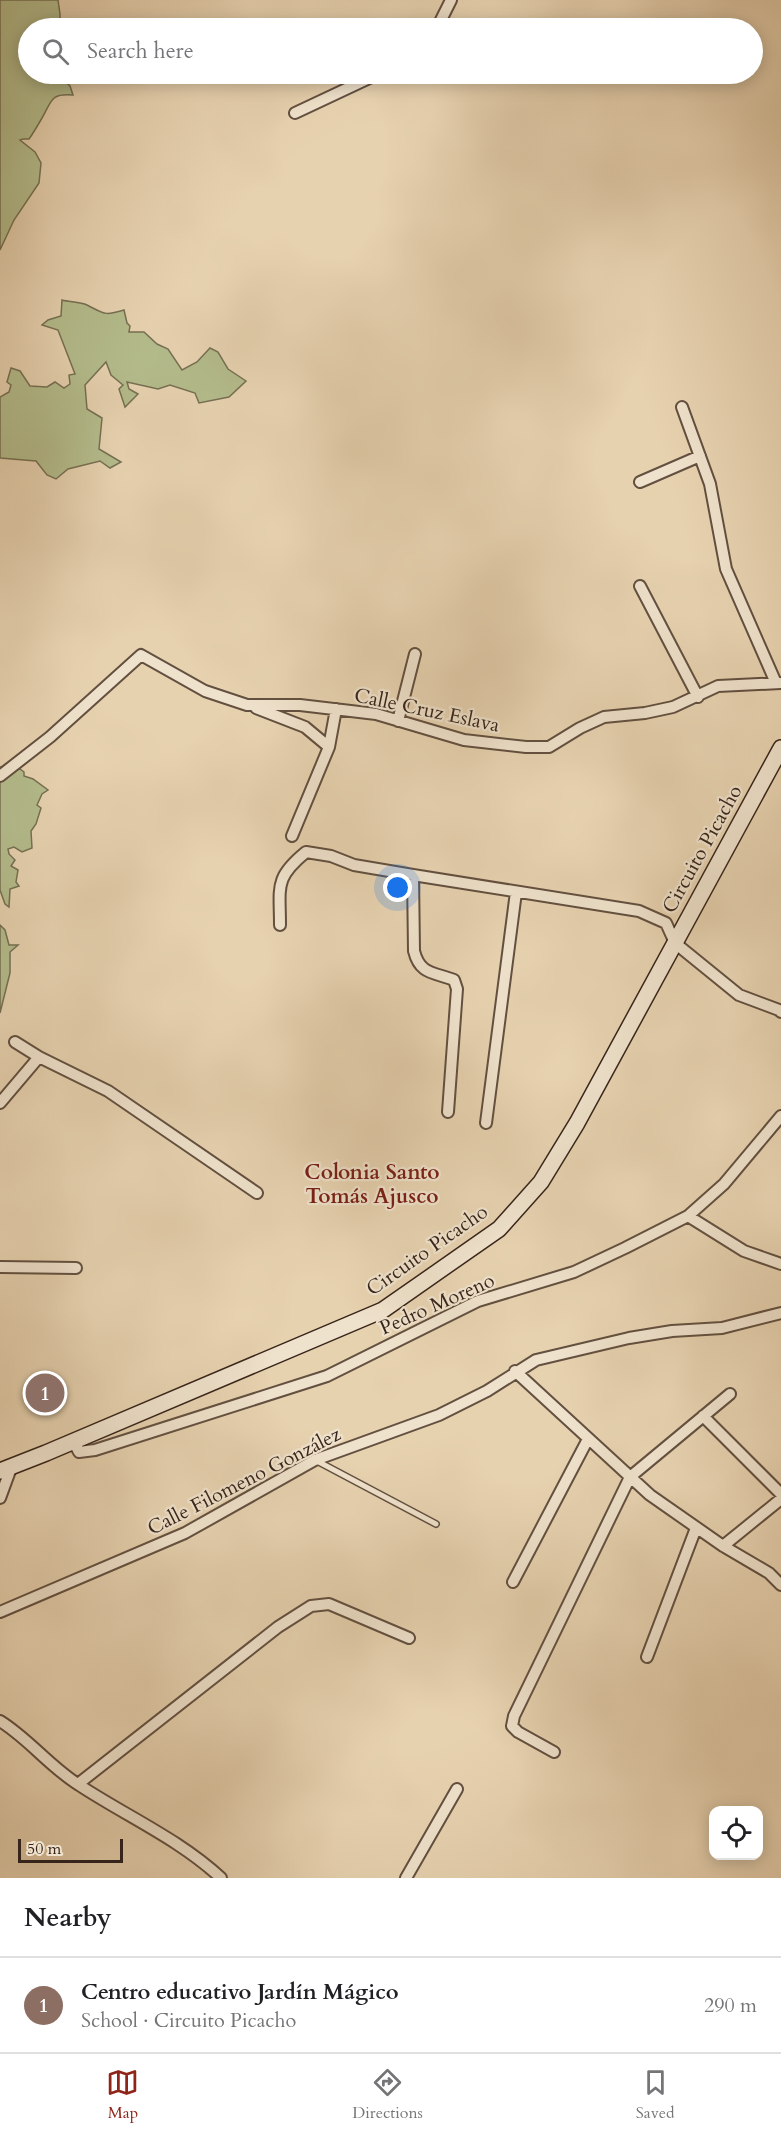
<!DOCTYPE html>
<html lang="en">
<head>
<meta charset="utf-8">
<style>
  :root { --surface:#fff; --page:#f2f2f2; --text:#202124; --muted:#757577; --line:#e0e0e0; --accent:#8f2418 }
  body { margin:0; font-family:Cardo,serif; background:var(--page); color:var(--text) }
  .controls { position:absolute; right:18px; bottom:18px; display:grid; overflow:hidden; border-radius:12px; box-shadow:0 3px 15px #0003 }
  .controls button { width:54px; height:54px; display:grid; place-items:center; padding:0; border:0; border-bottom:2px solid var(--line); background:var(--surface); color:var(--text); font:30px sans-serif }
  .scale { position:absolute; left:18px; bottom:15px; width:105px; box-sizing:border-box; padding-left:6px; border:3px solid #37241a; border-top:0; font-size:16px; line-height:21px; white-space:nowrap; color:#37241a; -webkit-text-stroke:4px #efe2cc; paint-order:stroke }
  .you { position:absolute; left:398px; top:888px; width:21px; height:21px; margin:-15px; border:4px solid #fff; border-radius:50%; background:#1a73e8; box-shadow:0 0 0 9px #1a73e833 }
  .badge { display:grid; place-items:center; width:39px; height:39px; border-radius:50%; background:var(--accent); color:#fff; font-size:20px; font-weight:700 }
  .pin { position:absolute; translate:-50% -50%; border:3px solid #fff; box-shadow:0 2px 6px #0006 }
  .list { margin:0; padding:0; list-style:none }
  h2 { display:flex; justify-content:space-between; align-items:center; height:78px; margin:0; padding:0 24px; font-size:26px }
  h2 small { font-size:20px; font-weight:400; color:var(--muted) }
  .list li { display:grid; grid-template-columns:39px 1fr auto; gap:18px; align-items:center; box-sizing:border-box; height:96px; padding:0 24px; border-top:2px solid var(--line) }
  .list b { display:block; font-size:22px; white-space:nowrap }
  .list p { margin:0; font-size:20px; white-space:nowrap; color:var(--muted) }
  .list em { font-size:20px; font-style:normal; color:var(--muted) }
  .icon { flex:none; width:33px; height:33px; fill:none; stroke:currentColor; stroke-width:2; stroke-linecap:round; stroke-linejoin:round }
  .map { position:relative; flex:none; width:781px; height:1878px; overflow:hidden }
  .search { position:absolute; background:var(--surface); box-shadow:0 3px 15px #0003; left:18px; right:18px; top:18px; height:66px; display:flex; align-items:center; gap:15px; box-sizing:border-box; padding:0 21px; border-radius:33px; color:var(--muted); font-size:22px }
  .sheet { height:174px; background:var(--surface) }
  nav { display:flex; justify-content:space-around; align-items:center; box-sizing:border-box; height:84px; border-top:2px solid var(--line); background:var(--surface); font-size:16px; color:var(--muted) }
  nav a { display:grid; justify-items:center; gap:3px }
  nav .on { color:var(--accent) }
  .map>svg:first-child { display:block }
  .green { fill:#b4bc8c; stroke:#767053; stroke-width:1.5 }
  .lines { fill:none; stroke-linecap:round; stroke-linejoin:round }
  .lane-casing { stroke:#635040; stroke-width:8 }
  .street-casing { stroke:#635040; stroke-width:14 }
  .secondary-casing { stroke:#37241a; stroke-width:18 }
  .lane { stroke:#efe2cc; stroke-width:5 }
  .street { stroke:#efe2cc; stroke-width:10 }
  .secondary { stroke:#efe2cc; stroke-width:15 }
  .labels { text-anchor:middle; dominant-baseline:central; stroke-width:4.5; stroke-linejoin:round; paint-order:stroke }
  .street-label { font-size:20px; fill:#37241a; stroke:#efe2cc }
  .neighbourhood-label { font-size:21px; font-weight:bold; fill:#7a1f14; stroke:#efe2cc }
</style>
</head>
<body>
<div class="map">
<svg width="781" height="1878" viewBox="0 0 781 1878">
  <rect width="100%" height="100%" fill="#e7d2b0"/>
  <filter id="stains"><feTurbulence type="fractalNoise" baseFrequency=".00333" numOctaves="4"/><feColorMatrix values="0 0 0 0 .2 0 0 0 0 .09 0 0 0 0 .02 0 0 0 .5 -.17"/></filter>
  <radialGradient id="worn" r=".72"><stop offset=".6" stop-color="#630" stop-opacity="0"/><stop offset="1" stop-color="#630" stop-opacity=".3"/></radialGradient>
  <path class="green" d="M0,0H58L60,14V28H28V74H58L70,86L73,95C50,93 52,101 42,118C38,125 34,132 29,139H23L20,140L35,152L41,163L39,183L14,220L0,250Z
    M62,300C69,302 80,302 87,305C105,314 104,316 124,310L127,323L130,326L129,332H144L157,344L168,349L182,370L197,362L210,348L218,352L228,369L246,381L229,397L199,403L195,393L170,385L158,389L127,382L129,389L138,394L125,407L119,389L123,385L111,375L106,362L85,385L87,409L102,418L99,449L121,462L110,468L100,461L68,469L56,479L47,475L36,461L0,458V397L9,392L11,385L7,382L11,368L20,371L30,386L47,387L55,382L64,388L70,384L69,375L75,374L58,330L42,325L48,320L61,316Z
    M0,767L20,769L24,772V776L33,779L48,790L42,794L37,805L41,808L36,824L31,831L32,848L22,852L14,847L8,849L9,854L15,860L11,866L18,870L16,882L19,886L10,889L9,907L5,904L0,890Z
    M0,925L5,930L9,945H18L10,952V973L0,1013Z"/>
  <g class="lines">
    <g class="lane-casing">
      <path id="lane" d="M317,1461L436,1524"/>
    </g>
    <g class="street-casing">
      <path id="street" d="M437,28L451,0
        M295,113L378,74
        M682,407L710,484L726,569L776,683
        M640,482L700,456
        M640,586L698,697
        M256,708L305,727L329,747
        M398,721L415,654
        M0,776L50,737L141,655L205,691L247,705H300L376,714L464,740L526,747H549L580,728L604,717L645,713L673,707L718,686L781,683
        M292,836L329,747L336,709
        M413,875L414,951C420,975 434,972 454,980L457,989L448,1112
        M280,925C280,887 274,878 306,852L331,856L354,865L413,875L639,911L666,923L675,943L739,995L779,1010L781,1012
        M15,1042L39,1057L108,1091L257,1193
        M0,1103L39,1057
        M486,1123L516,892
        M688,1216L744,1251L781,1264
        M0,1267L76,1268
        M515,1371L650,1495L723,1546L769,1573L781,1585
        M703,1416L781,1494
        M73,1441L79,1452L95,1450L327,1376L478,1301L574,1272L625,1248L688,1216L724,1184L781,1116
        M0,1498L11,1468
        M723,1546L781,1499
        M513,1582L588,1439
        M0,1612L185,1533L315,1460L439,1415L487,1391L536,1360L629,1338L672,1331L722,1328L781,1313
        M647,1657L696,1528
        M0,1721C29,1739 50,1767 79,1785C126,1816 179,1839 221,1878
        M554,1752L518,1732L512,1726L514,1716L630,1477L730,1394
        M78,1784L278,1627L311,1606L329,1604L409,1638
        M406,1878L457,1789"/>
    </g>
    <g class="secondary-casing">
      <path id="secondary" d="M0,1471L46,1453L383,1310L499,1229L541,1182L577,1123L781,748"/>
    </g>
    <use href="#lane" class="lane"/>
    <use href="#street" class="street"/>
    <use href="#secondary" class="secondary"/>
  </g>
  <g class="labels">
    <g class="street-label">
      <text transform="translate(427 710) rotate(12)">Calle Cruz Eslava</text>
      <text transform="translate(702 849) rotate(-61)">Circuito Picacho</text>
      <text transform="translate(427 1250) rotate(-35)">Circuito Picacho</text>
      <text transform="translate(437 1304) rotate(-24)">Pedro Moreno</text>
      <text transform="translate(244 1481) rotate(-27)">Calle Filomeno González</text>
    </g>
    <g class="neighbourhood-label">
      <text x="372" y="1172">Colonia Santo<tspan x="372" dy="24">Tomás Ajusco</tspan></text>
    </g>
  </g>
  <rect width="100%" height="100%" filter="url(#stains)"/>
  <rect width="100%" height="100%" fill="url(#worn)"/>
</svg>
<div class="controls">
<button><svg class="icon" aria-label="locate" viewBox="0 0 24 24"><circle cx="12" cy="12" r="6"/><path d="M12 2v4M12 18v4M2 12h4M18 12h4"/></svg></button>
</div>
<div class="scale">50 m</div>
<div class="you"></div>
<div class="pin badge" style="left:45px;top:1393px;background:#8d6e63">1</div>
<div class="search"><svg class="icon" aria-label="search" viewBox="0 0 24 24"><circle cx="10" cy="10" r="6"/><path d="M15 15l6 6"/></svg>Search here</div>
</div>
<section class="sheet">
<h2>Nearby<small></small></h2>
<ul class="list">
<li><span class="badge" style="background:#8d6e63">1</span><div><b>Centro educativo Jardín Mágico</b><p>School · Circuito Picacho</p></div><em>290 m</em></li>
</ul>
</section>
<nav>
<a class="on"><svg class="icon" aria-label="map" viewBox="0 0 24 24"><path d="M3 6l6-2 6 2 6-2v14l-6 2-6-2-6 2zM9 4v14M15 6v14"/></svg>Map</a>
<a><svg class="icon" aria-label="directions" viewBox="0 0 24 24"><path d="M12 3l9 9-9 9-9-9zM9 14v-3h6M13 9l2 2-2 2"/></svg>Directions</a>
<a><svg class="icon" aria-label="saved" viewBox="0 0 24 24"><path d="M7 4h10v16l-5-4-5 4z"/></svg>Saved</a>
</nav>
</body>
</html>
